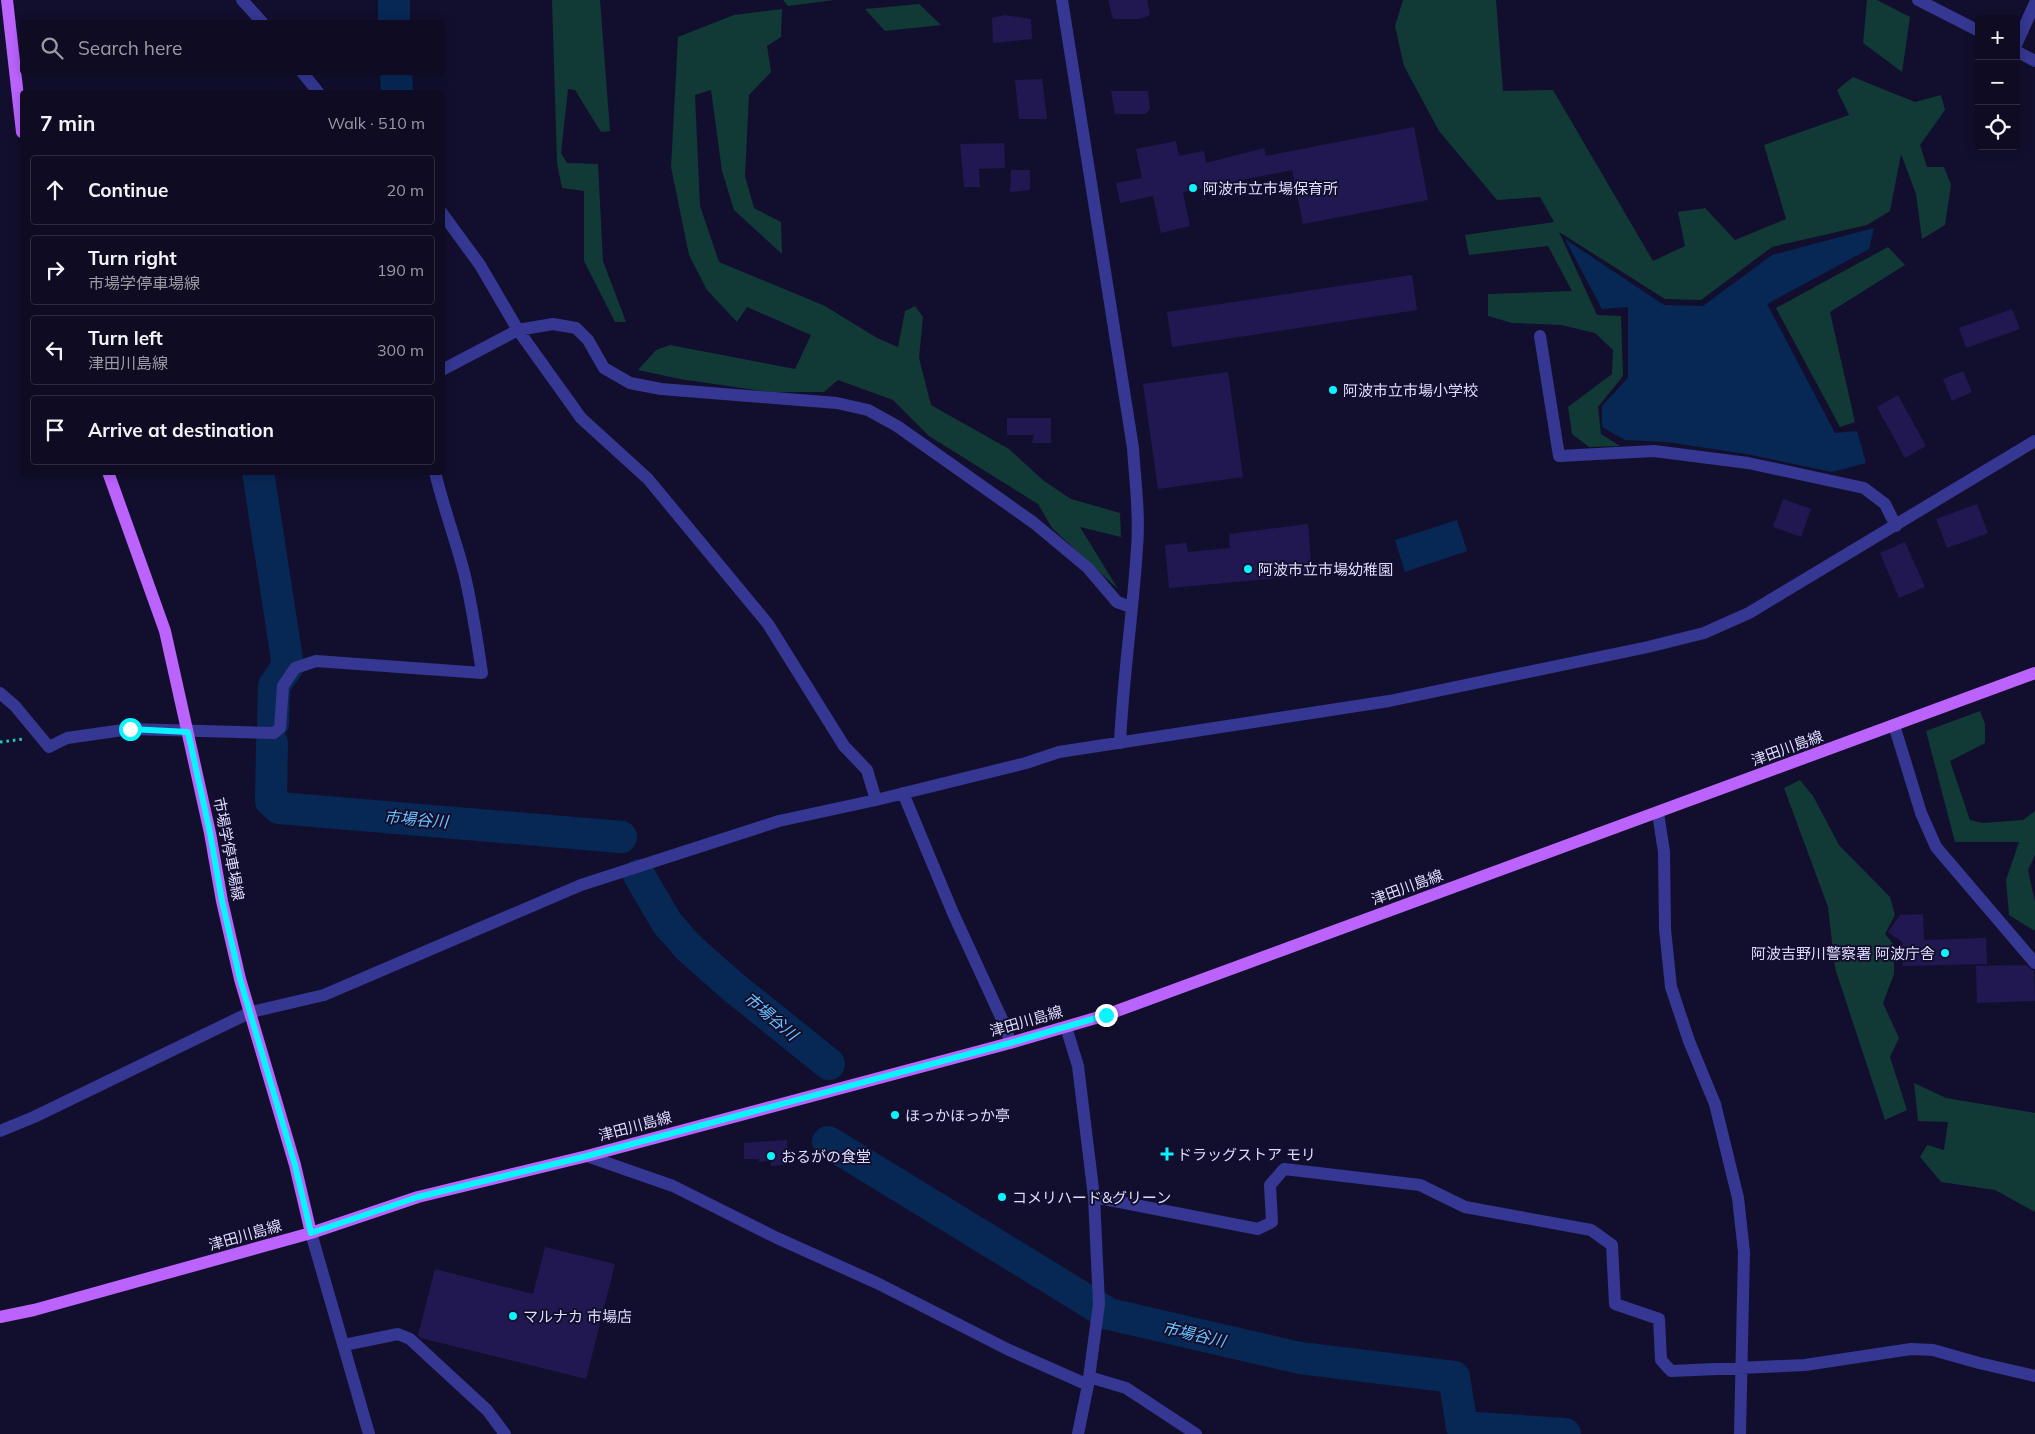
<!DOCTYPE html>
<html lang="en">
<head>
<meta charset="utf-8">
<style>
  :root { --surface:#0e0b22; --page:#1c192f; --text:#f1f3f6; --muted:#9b9ba5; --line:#2e2b40 }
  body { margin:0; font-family:Mulish,"Noto Sans JP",sans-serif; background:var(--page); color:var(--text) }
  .controls { position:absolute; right:15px; top:15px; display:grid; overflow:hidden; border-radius:5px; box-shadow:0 2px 12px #0003 }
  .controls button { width:45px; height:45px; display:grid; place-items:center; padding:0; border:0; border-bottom:1px solid var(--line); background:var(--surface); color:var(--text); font:25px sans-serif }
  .stop { position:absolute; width:15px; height:15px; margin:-11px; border:4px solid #08f5ff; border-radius:50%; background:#fff }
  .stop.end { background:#08f5ff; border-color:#fff; box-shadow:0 1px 5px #0008 }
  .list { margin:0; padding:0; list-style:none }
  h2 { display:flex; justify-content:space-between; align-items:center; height:65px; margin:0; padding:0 20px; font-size:21px }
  h2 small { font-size:16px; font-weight:400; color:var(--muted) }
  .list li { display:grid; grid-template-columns:32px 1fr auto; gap:15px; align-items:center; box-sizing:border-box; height:70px; margin:0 10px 10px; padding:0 10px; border:1px solid var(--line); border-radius:5px }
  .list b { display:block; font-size:19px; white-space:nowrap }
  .list p { margin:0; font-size:16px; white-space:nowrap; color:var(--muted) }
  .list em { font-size:16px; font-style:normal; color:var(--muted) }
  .icon { flex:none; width:28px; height:28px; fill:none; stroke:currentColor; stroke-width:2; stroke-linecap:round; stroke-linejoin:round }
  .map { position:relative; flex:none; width:2035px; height:1434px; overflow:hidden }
  .search { position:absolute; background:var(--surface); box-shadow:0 2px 12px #0003; left:20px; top:20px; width:425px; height:55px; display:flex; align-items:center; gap:12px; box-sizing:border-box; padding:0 18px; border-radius:5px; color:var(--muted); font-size:19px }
  .panel { position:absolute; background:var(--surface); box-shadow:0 2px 12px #0003; left:20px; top:90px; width:425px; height:385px; border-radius:5px }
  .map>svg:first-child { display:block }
  .green { fill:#113935 }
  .water { fill:#072854 }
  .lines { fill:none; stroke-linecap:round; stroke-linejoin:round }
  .river { stroke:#072854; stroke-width:32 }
  .building { fill:#211851 }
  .path { stroke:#23ccb8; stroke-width:3; stroke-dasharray:2.5 4; stroke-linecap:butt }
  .minor { stroke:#353792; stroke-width:12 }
  .major { stroke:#bb63ff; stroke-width:12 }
  .route { stroke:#08f5ff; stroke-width:6 }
  .poi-dot { fill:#08f5ff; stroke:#120f2e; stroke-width:2 }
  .labels { text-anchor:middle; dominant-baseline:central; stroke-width:4; stroke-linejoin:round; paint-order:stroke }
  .poi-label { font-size:15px; fill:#dedcff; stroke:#120f2e; text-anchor:start }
  .street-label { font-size:15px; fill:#dedcff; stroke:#120f2e }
  .water-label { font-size:16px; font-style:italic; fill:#6ac3ff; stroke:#120f2e }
</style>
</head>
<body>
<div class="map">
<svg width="2035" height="1434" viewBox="0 0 2035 1434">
  <rect width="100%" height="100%" fill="#120f2e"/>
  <path class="green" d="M552,0H600L610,131L601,132L575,90L568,89L561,153L567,163L598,164L603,261L626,322H615L584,261V191L562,188L557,163Z
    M783,0H834L788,6Z
    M1403,0H1496L1503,91L1553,90L1653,261L1685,246L1678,212L1705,208L1735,240L1786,219L1764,145L1849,115L1837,90L1853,77L1915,102L1941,95L1945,110L1920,145L1927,167H1944L1951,185L1945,225L1922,239L1916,194L1901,154L1890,211L1867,225L1772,247L1701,300L1665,299L1559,232L1597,315L1621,316L1623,376L1598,407L1601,434L1620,446L1589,447L1572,434L1568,407L1612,374L1613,350L1595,333L1561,325L1512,323L1488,316V294L1572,291L1548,246L1469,255L1465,235L1554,222L1540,197L1497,200L1439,131L1404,66L1395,26Z
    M1867,0H1877L1910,17L1902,72L1863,43Z
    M919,4L941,25L885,31L865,9Z
    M782,9L781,37L767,46L771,72L749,95L745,176L754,208L781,222L782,254L734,210L722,171L711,90L695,95L700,206L719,262L825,306L877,338L898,347L905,311L915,306L923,317L919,358L931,405L1009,449L1044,481L1071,499L1120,513L1121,537L1080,527L1118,589L1052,528L1038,504L929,436L893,400L838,380L824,392H770L680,379L638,370L656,350L670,345L795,369L811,335L747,307L737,322L707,290L689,255L671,167L678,37L734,15Z
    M1888,247L1905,265L1830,312L1855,422L1840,427L1776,308Z
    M1980,711L1985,724V743L1950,761L1970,820L1983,823L2023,820L2035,811V855L2028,870L2035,902V931L2009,915L2006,880L2019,842H1955L1926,731Z
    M1800,780L1813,796L1839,845L1890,897L1895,915L1885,934L1894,945V974L1883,1003L1899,1038L1890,1057L1907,1110L1885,1120L1835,968L1828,907L1784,788Z
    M1914,1083L1946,1098L2035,1113V1212L1995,1190L1941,1182L1920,1157L1927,1145L1944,1150L1948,1122L1918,1121Z"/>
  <path class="water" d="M1874,228L1869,249L1767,304L1835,433L1857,431L1866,463L1832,472L1746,454L1667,442L1625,440L1602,427V406L1628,378V307L1602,309L1565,239L1664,305L1703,306L1772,255Z
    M1457,520L1467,551L1405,572L1395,540Z"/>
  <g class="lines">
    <path class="river" d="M394,22V0
      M396,72L397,92
      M258,472L288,666L274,686L273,723
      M272,743L271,801L279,808L621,837
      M639,875L667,923L689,948L732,986L829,1064
      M828,1142L1109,1314L1300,1358L1454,1377L1462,1427L1565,1434"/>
  </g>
  <path class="building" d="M1108,0H1147L1150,15L1139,19H1113Z
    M1005,15L1031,19L1032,39L993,43L992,18Z
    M1042,79L1047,119H1019L1015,80Z
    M1111,91H1148L1150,109L1146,114H1115Z
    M1414,127L1428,200L1303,224L1292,170L1183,192L1190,226L1161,233L1153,196L1120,203L1116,183L1142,178L1136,149L1176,141L1179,156L1204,151L1206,163L1264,148L1266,156Z
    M1004,143L1005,168L979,169L980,187H964L960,144Z
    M1011,170H1030V190L1010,192Z
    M1412,275L1417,310L1172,347L1167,312Z
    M2012,309L2020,329L1966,348L1959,328Z
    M1963,371L1972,392L1952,401L1943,379Z
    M1228,372L1243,477L1158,489L1143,384Z
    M1898,395L1926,446L1905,458L1877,407Z
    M1007,418H1051V443H1032L1034,435H1007Z
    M1783,499L1811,509L1801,537L1773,527Z
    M1977,504L1988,533L1947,548L1936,519Z
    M1308,524L1312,575L1169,588L1165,545L1186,543L1188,552L1230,548L1229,534Z
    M1905,542L1925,587L1899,598L1880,553Z
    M1923,914L1924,940L1986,938L1987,964L1903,966L1902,942L1888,932L1900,915Z
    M2026,965L2034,971L2035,1001L1977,1003L1976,966Z
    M787,1140L788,1164L771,1166V1161L759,1162V1159H744V1143Z
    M545,1247L615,1264L586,1379L421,1338L418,1335L435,1269L533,1294Z"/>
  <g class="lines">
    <path class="path" d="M0,742L24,739"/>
    <path class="minor" d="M242,0L262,22
      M1062,0L1133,448C1135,481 1140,515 1137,548C1133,613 1123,677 1120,743
      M1918,0L1979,31
      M2016,45L2035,3
      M2016,51L2035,61
      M302,72L318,92
      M442,213L480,265L518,330L581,418L648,479L768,624L844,746L867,770L876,800
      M1540,336L1559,456L1654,451L1748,463L1864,488L1885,504L1896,526
      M442,370L518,330L553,324L576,328L588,340L604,368L630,383L661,389L837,403L868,410L897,426L1034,523L1088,568L1117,602L1131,607
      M0,693L15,706L49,747L67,738L130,729L274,733L280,728L283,686L295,668L316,661L482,673C477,639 472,605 464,572C455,538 443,506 435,472
      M1894,725L1921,813L1936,847L2035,963
      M903,793L953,913L1006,1028L1010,1043
      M1658,813L1664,852L1665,929L1671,987L1689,1041L1715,1104L1738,1198L1744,1252L1740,1434
      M1066,1027L1078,1066L1094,1197L1099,1304L1088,1385L1078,1434
      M0,1131L34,1117L251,1012L324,995L581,885L779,821L876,800L1026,763L1059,752L1389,701L1648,647L1704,633L1749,613L2035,441
      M587,1156L673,1186L777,1238L877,1283L1009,1350L1088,1385
      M1094,1197L1258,1229L1272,1222L1270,1185L1284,1169L1420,1185L1465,1207L1591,1230L1612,1245L1615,1304L1659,1319L1661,1360L1671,1371L1805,1365L1911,1349L1933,1350L1979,1363L2035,1376
      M311,1233L369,1434
      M344,1345L398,1334L410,1339L487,1410L505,1434
      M1089,1377L1126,1388L1196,1434"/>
    <path class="major" d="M7,0L22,132
      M108,472L165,631L210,833L222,901L240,979L295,1165L311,1233
      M0,1317L34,1310L311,1233L418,1197L587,1156L1010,1043L1106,1015L2035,673"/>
  </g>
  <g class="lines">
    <path class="route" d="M130,729L188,732L210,833L222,901L240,979L295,1165L311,1233L418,1197L587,1156L1010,1043L1106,1015"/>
  </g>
  <g class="poi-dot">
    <circle cx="1193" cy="188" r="5"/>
    <circle cx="1333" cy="390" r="5"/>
    <circle cx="1248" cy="569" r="5"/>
    <circle cx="1945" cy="953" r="5"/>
    <circle cx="895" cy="1115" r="5"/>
    <path d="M1164.5 1146.5h5v5h5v5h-5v5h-5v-5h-5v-5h5z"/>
    <circle cx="771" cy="1156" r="5"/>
    <circle cx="1002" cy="1197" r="5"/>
    <circle cx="513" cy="1316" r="5"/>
  </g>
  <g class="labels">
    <g class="poi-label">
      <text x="1203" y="188">阿波市立市場保育所</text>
      <text x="1343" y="390">阿波市立市場小学校</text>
      <text x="1258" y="569">阿波市立市場幼稚園</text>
      <text x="1935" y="953" text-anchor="end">阿波吉野川警察署 阿波庁舎</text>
      <text x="905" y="1115">ほっかほっか亭</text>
      <text x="1177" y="1154">ドラッグストア モリ</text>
      <text x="781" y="1156">おるがの食堂</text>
      <text x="1012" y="1197">コメリハード&amp;グリーン</text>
      <text x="523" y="1316">マルナカ 市場店</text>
    </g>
    <g class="street-label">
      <text transform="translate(1787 748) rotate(-20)">津田川島線</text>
      <text transform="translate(229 849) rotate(79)">市場学停車場線</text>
      <text transform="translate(1407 887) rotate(-20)">津田川島線</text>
      <text transform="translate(1026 1021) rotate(-16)">津田川島線</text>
      <text transform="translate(635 1126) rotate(-15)">津田川島線</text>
      <text transform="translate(245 1235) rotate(-16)">津田川島線</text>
    </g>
    <g class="water-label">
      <text transform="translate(416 819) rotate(5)">市場谷川</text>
      <text transform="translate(771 1016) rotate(40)">市場谷川</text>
      <text transform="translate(1194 1334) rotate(13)">市場谷川</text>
    </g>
  </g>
</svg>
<div class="controls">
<button>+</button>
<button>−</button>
<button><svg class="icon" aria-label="locate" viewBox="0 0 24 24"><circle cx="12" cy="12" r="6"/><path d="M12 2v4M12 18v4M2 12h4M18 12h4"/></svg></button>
</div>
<div class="stop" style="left:130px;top:729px"></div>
<div class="stop end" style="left:1106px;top:1015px"></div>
<div class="search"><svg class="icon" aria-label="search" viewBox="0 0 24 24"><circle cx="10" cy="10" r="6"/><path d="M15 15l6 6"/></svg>Search here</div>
<section class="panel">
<h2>7 min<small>Walk · 510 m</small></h2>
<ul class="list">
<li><svg class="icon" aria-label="ahead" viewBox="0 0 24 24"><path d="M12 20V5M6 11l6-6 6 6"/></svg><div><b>Continue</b></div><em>20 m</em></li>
<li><svg class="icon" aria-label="right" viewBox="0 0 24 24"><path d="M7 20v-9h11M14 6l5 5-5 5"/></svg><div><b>Turn right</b><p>市場学停車場線</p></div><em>190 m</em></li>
<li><svg class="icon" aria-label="left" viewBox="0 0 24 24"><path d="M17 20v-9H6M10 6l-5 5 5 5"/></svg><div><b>Turn left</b><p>津田川島線</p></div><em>300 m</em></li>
<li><svg class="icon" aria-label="arrive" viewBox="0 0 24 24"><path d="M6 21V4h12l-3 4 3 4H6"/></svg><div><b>Arrive at destination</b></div></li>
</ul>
</section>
</div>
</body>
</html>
